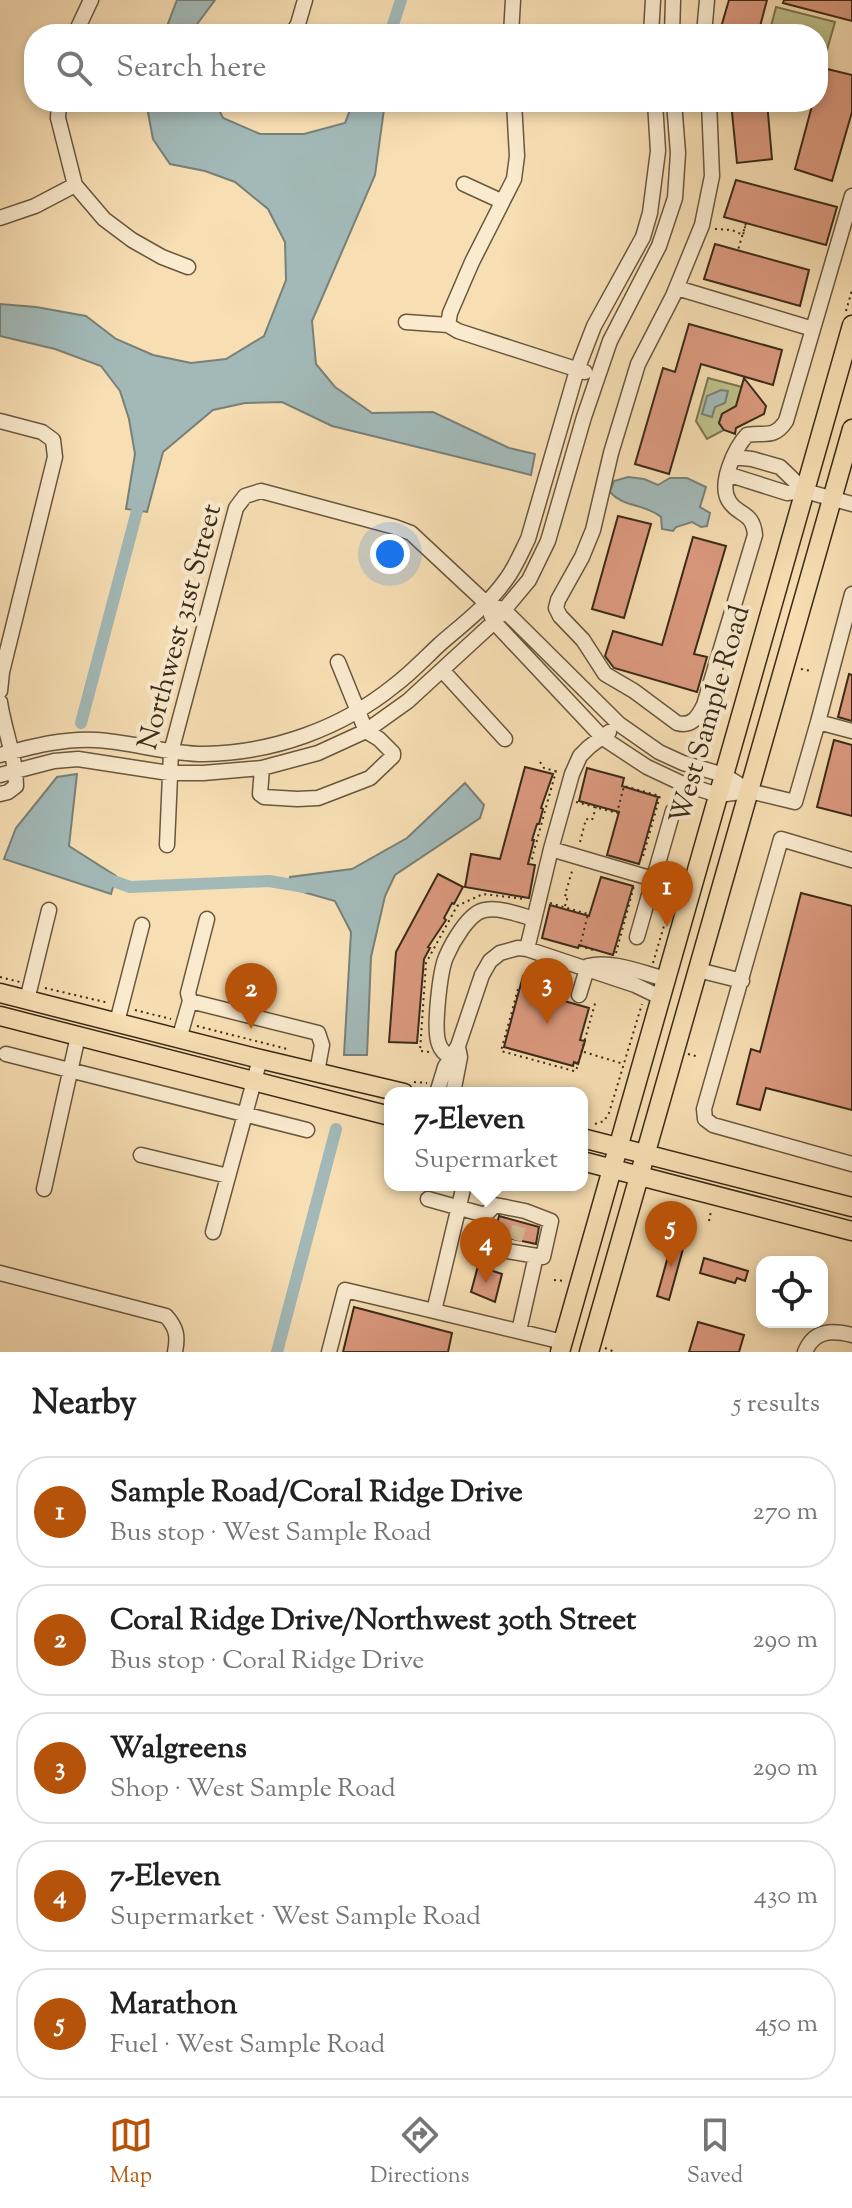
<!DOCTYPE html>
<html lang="en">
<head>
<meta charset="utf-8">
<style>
  :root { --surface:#fff; --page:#f2f2f2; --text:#222; --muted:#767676; --line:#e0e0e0; --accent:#b45309 }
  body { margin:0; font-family:"Sorts Mill Goudy",serif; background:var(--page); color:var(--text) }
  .controls { position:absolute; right:24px; bottom:24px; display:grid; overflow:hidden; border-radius:16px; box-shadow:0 4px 12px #0003 }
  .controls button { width:72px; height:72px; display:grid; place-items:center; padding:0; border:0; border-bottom:2px solid var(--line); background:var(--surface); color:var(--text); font:40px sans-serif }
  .you { position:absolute; left:390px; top:554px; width:28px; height:28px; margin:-20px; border:6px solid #fff; border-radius:50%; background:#1a73e8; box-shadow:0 0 0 12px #1a73e833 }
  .badge { display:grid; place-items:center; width:52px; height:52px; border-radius:50%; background:var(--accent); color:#fff; font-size:26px; font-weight:700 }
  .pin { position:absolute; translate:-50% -66px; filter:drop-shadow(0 2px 4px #0008) }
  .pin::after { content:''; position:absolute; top:42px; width:28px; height:24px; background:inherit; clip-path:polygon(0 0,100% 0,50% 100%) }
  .popup { position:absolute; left:384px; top:1087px; width:204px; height:104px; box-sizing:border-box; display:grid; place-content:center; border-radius:16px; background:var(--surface); filter:drop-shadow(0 2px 6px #0005); font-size:26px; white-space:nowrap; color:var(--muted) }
  .popup b { font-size:30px; color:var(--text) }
  .popup::after { content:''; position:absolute; left:50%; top:100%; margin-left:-16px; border:16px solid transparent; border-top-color:var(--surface) }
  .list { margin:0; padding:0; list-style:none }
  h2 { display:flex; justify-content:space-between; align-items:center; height:104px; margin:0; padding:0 32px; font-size:34px }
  h2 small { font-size:26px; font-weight:400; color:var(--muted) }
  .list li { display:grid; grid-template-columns:52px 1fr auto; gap:24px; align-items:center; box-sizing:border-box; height:112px; margin:0 16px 16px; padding:0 16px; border:2px solid var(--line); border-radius:32px }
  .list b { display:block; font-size:30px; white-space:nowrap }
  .list p { margin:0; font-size:26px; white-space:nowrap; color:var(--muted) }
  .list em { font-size:26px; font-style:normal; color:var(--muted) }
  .icon { flex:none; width:44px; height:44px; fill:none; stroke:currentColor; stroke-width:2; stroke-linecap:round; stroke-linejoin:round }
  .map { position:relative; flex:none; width:852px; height:1352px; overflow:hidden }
  .search { position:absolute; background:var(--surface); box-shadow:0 4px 12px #0003; left:24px; right:24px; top:24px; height:88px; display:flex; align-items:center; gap:20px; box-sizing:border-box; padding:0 28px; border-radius:32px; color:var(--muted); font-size:30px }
  .sheet { height:744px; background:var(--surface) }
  nav { display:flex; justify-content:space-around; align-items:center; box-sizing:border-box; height:112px; border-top:2px solid var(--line); background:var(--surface); font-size:22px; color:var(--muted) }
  nav a { display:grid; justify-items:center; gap:4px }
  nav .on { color:var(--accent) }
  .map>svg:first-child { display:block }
  .green { fill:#bfc18b; stroke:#7c7651; stroke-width:2 }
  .water { fill:#a2b9b8; stroke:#788078; stroke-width:2 }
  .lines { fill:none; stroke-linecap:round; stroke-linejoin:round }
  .canal { stroke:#a2b9b8; stroke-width:12 }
  .building { fill:#dc997f; stroke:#3a2a17; stroke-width:2 }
  .minor-tunnel { stroke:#d1ba94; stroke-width:14; stroke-dasharray:14 7; stroke-linecap:butt }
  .minor-casing { stroke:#69573e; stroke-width:17 }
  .major-casing { stroke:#3a2a17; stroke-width:21 }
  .path { stroke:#3a2a17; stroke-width:2; stroke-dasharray:2 4; stroke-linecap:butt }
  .minor { stroke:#faeace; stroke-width:14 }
  .major { stroke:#f7deb3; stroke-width:18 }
  .labels { text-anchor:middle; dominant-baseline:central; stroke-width:8; stroke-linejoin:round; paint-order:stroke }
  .street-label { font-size:28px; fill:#3a2a17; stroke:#faeace }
</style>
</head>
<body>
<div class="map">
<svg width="852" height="1352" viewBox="0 0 852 1352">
  <rect width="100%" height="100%" fill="#f7deb3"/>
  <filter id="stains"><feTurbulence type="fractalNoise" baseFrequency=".0025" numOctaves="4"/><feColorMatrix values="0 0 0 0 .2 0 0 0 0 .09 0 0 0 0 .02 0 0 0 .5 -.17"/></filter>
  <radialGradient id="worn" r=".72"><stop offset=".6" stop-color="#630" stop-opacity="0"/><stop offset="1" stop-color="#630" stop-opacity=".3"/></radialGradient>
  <path class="green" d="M776,7L835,22L827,50L818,48V34H769Z
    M708,378L742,387L736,406L722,414L719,423L724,430L707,439L696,421Z"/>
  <path class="water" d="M177,0H215L195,27V34H164Z
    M146,102H215L223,118L260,134H304L345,123L353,102H385L375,175L312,321L316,364L335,387L372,413L433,412L509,448L535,454L531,475L332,426L282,402L245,403L213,410L163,452L147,512L126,509L135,454L129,419L120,391L101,366L55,349L0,336V304L36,307L86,316L116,339L153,355L191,363L226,359L264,336L286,280L285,242L268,209L235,182L205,171L170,164L153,139Z
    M721,390L728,391L725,403L715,407L712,417L702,414L707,396Z
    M628,477L644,479L658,485L670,478H687L706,487L700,507L710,513L707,526L701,527L692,522L676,527L673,531L662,529L661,517C644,503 624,508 610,492L614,481Z
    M77,774L69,846L116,876L111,894L4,859L16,828L57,777Z
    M465,783L484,805L480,818L395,875L385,896L371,957L367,1055H344L351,932L335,901L289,888L290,877L352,869L407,838Z"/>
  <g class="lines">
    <path class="canal" d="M390,34L401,0
      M81,723L137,511
      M102,877L130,887L269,881L305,887
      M277,1352L336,1129"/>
  </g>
  <path class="building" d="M729,0H767L758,34H719Z
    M784,0H852V21L783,3Z
    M823,68L852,75V112L832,181L795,169L813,102H818V86Z
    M731,102H767L772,159L737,163Z
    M736,180L837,207L826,245L724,217Z
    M715,244L809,270L800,306L704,279Z
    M689,324L782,350L773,385L701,364L669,474L635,464L663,368L675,372Z
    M744,378L766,406L764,414L736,428L735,434L724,430L719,423L722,414L736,406Z
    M618,516L651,524L624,618L592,609Z
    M693,537L726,546L694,654L707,657L697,692L614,668L605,656L613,631L662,645Z
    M849,674L852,675V721L838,717Z
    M834,740L852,745V816L817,807Z
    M525,767L553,774L541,808L543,809L539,824H537L532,840H534L528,864L535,865L529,898L465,887L471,854L500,859Z
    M587,768L624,778L622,786L658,797L639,864L607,855L619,812L579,801Z
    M438,874L463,887L454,904L452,903L444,918L446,920L428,947L430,948L424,959L417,1043L389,1042L396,952Z
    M601,877L633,886L613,955L579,945L578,948L542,938L550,905L589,916Z
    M801,893L852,906V1110L766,1088L760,1110L737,1104L751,1049L760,1052Z
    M523,976L540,980L536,993L589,1008L580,1040L585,1041L578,1064L574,1062L573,1066L504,1047Z
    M499,1216L539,1227L536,1244L494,1235Z
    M674,1235L686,1238L669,1300L657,1296Z
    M704,1258L748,1271L745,1281L737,1278L735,1283L700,1273Z
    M478,1266L502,1274L495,1302L471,1292Z
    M354,1307L452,1333L448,1352H343Z
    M698,1322L744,1335L739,1352H689Z"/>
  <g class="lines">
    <path class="minor-tunnel" d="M515,1240L521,1221"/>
    <g class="minor-casing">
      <path id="minor" d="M75,34L91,0
        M292,34L298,24L305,0
        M511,34L513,0
        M651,34L653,0
        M672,34L673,0
        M704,34L707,0
        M59,102L58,118L75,185L104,219L132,240L162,257L188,267
        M709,102L712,176L702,225L673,296L638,364L611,453L593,530L582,557L558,600L556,608L560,616L583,640L605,674L634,691L677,723C692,727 698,717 704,705L755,535C753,511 738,516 729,501C718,484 735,448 747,435C765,432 774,439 786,421L852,196
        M464,184L501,201
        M0,218L35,206L75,185
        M677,288L813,329
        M406,322L448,325L458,331L585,372
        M448,325L450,313L472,262L514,179L517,156L514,102
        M0,421L42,432L53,440L55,457L2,672L0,691
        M733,457L752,459L780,467L805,491
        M727,474L787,493L805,491L852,504
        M852,594L818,722L852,731
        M491,615L494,622L603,738L647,767L681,783L718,795L749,791
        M442,670L505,739
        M0,702C4,730 16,757 16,786L8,792L0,794
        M0,755C31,747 63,738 96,740C132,742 167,754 204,754C272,753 341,729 395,685C411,673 425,658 440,644C462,625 487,606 505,581C515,568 521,553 528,539L577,370L594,326L643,237L650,213L658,151L655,102
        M262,768L260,794L264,797L297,799L318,798L370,778L393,756V753L379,739L366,731L338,662
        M0,775L54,761L78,759L169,773H203L262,768L318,753L366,731L408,701L494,622L529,580L548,541L584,417L610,341L659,246L675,198L678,153L674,102
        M167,845L171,752L236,508L245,496L261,491L395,527L411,533L486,603L504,610L619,724L659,752L683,763L724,775L749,791L795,802L818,722
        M551,849L653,879
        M852,860L781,839L704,1109L705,1119L713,1125L852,1164
        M637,937L673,811
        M527,949L551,849L572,774L580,756L589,747L609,732
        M588,966C613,960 642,973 666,979
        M698,970L742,981
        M579,995L587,969
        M27,1000L49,910
        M190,1001L188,993L207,919
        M117,1022L142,925
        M179,1039L190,1001L318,1033L322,1045L317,1072
        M6,1054L307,1130
        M451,1058C446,1054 441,1051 439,1044C433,1030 440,971 446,957C452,943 469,912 485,910C500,907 520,915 534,919
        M437,1093L445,1067L458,1046L482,975L490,961L500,953L518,948L527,949L635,985L660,997
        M453,1093L460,1057L458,1047
        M141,1155L228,1176
        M464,1185L434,1311L563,1342
        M44,1189L78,1036
        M428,1199L485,1215L495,1205L525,1211L551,1221L543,1257L489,1248L481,1238L485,1215
        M213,1232L260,1059
        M0,1273L166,1316C177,1328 178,1337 175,1352
        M519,1331L536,1256
        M329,1352L345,1290L434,1311
        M805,1352C814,1330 831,1330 852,1335"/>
    </g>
    <g class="major-casing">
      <path id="major" d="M0,993L260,1059L404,1093
        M0,1016L390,1116
        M582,1138L852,1207
        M582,1161L852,1231
        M560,1352L852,325
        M589,1352L852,429"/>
    </g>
    <path class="path" d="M715,229L732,230L743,235L746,223L738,250
      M846,311L852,290
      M801,669L811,671
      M540,762L544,768L555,771
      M576,802L617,813L624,786L660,796L642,860
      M580,842L586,819L592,820L596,807
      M533,859L532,858L556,771L558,772
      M550,903L588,914L580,946L596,951
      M565,906L568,896L565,895L573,868
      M616,953L634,886
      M653,963L674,892
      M0,977L20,982
      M45,988L109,1003
      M518,989L501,1051L574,1071H576L596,1000
      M135,1010L171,1019
      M197,1026L287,1049
      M429,1052L420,1051L426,963L457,906L483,894L524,899
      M584,1052L624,1064
      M688,1054L699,1057
      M414,1082L427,1083
      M469,1088H486L503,1093
      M595,1124L604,1121L609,1113L642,1004
      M709,1221L711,1211
      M554,1280L566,1281
      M605,1348L615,1352"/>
    <use href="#minor" class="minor"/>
    <use href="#major" class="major"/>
  </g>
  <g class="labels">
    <g class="street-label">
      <text transform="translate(181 627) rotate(-75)">Northwest 31st Street</text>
      <text transform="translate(711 715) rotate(-74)">West Sample Road</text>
    </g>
  </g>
  <rect width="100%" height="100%" filter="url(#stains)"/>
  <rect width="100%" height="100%" fill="url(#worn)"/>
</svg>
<div class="controls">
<button><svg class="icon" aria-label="locate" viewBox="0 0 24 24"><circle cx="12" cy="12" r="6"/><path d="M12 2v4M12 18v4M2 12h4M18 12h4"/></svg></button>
</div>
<div class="you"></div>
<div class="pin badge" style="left:667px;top:927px">1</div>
<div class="pin badge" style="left:251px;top:1029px">2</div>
<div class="pin badge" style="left:547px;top:1024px">3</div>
<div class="pin badge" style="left:486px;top:1283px">4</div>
<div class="popup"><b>7-Eleven</b>Supermarket</div>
<div class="pin badge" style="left:671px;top:1267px">5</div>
<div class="search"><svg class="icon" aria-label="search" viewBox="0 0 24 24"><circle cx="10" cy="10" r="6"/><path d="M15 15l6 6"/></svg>Search here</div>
</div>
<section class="sheet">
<h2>Nearby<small>5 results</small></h2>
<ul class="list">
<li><span class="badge">1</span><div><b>Sample Road/Coral Ridge Drive</b><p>Bus stop · West Sample Road</p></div><em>270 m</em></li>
<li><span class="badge">2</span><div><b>Coral Ridge Drive/Northwest 30th Street</b><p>Bus stop · Coral Ridge Drive</p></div><em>290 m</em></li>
<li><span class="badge">3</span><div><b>Walgreens</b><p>Shop · West Sample Road</p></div><em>290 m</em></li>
<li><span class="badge">4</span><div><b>7-Eleven</b><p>Supermarket · West Sample Road</p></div><em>430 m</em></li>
<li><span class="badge">5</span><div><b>Marathon</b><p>Fuel · West Sample Road</p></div><em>450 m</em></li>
</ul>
</section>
<nav>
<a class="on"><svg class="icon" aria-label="map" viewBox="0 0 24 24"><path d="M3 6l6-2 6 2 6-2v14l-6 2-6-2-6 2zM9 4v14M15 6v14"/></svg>Map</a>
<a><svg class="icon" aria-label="directions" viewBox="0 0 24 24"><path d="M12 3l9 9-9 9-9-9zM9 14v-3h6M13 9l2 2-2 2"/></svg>Directions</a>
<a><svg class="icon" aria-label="saved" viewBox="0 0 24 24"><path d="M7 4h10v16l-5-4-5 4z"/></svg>Saved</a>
</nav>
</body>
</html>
